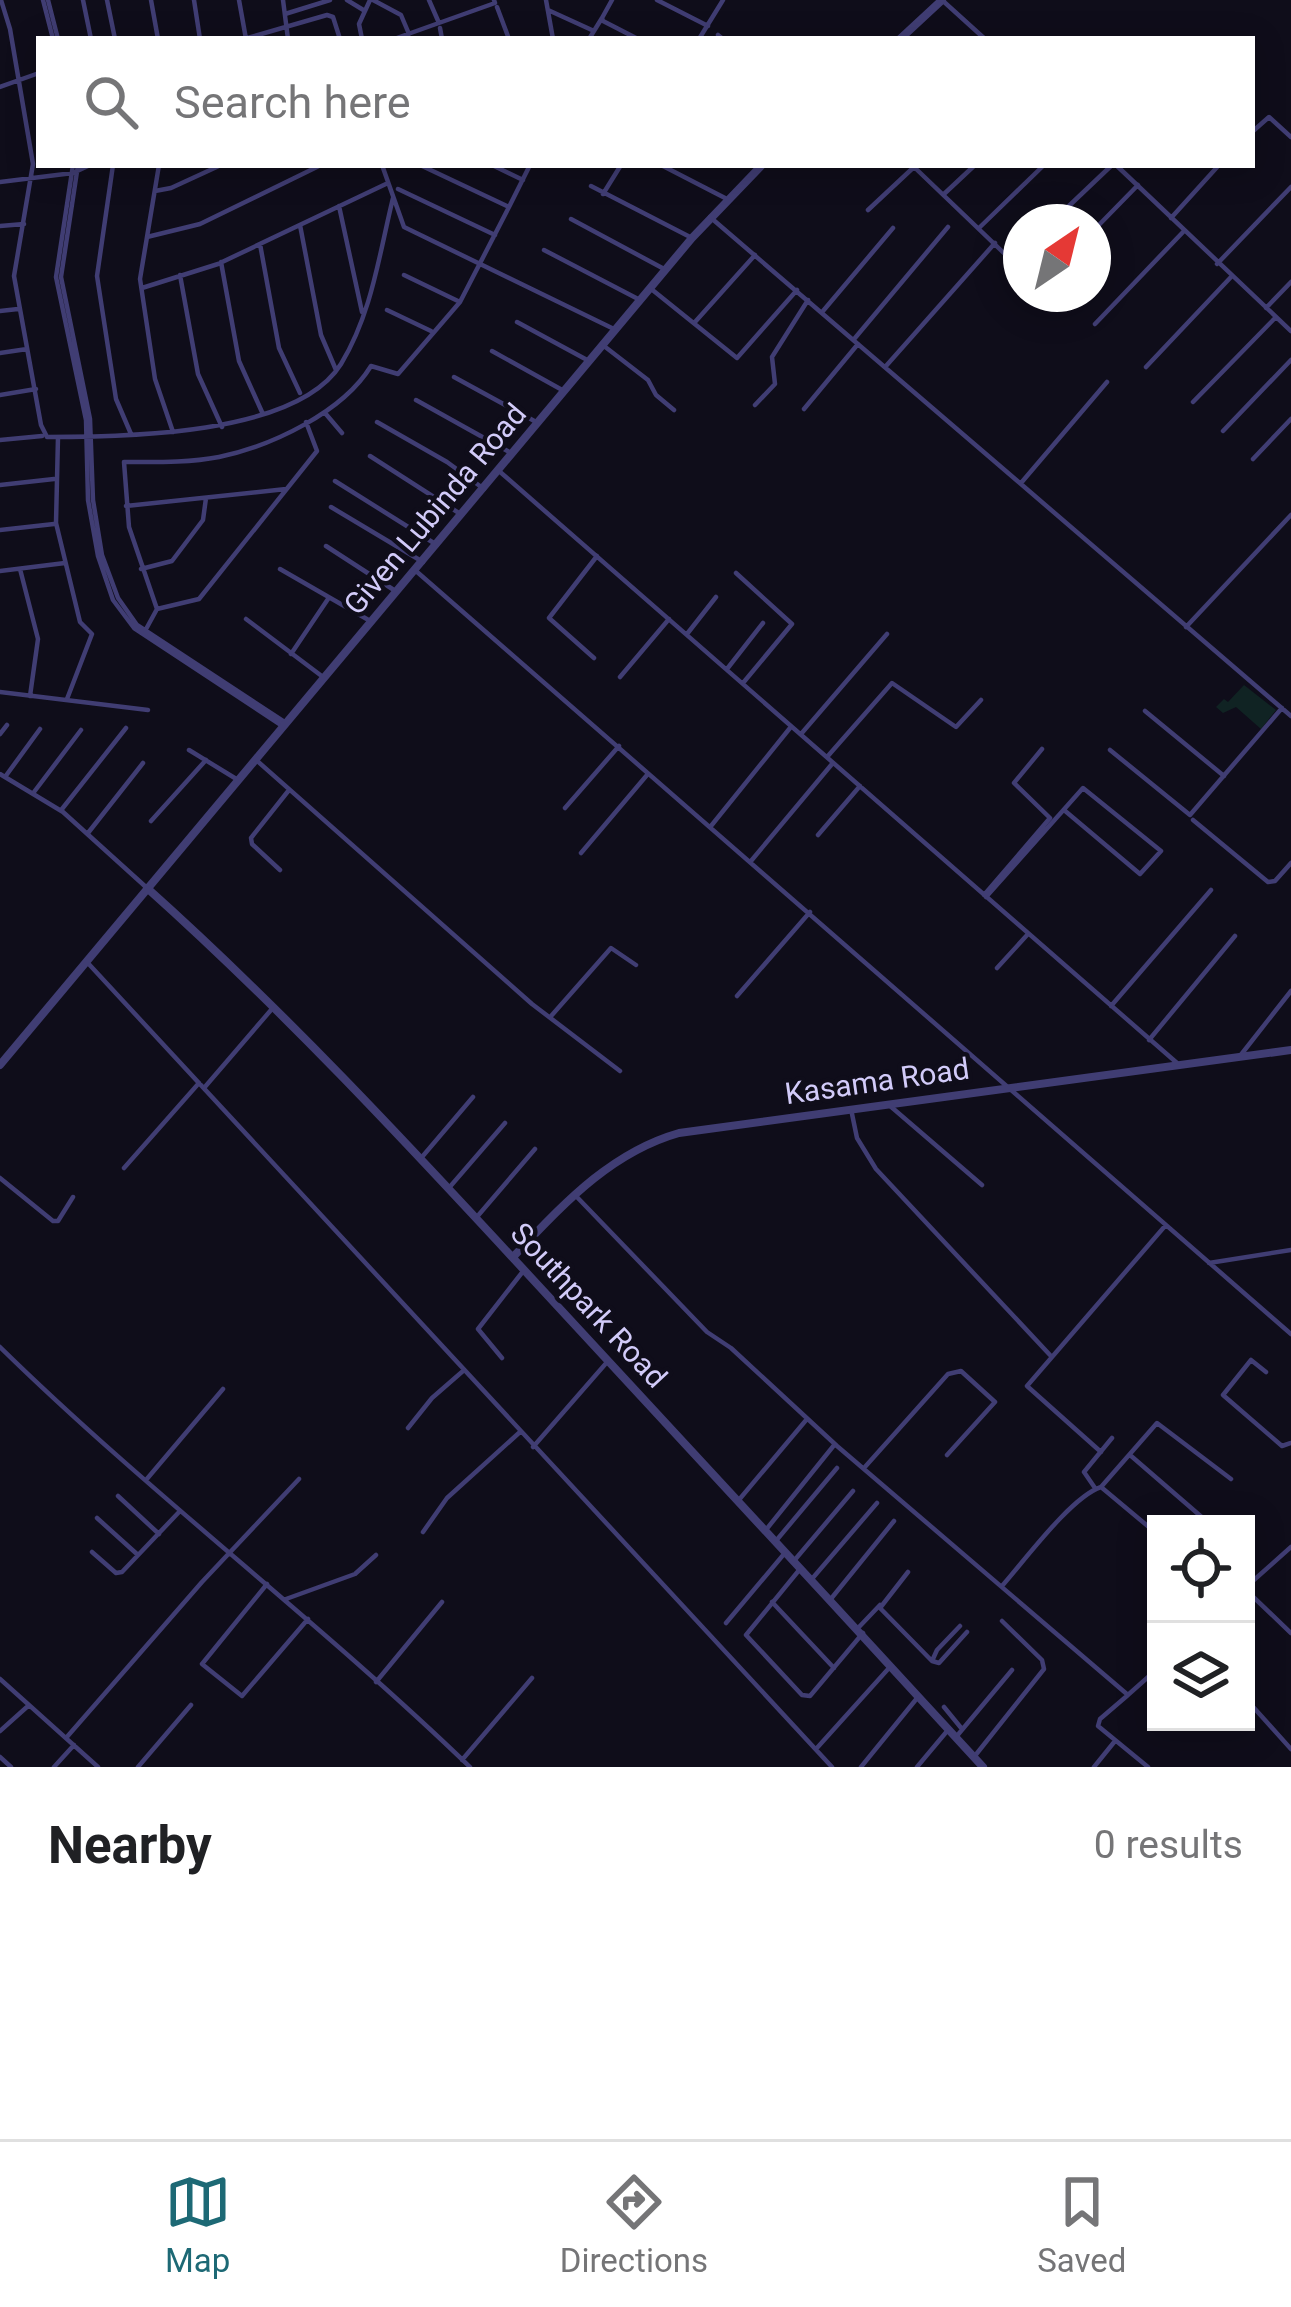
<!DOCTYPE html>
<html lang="en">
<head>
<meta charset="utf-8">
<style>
  :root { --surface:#fff; --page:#f6f6f6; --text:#202124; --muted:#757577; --line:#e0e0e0; --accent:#1d6975 }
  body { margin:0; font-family:Roboto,sans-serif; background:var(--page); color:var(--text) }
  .controls { position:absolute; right:36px; bottom:36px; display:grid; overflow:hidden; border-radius:0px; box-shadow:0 6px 30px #0003 }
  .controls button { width:108px; height:108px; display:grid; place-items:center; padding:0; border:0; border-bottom:3px solid var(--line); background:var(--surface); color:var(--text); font:60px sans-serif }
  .compass { position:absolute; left:1003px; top:204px; width:108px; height:108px; border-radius:50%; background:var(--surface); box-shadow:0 6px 30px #0003; rotate:35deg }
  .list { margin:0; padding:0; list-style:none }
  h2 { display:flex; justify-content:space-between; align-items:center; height:156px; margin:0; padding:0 48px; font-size:51px }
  h2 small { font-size:39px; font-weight:400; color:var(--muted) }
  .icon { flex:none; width:66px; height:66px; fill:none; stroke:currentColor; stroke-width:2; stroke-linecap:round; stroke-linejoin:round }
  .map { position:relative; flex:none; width:1291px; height:1767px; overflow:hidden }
  .search { position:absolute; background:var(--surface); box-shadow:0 6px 30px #0003; left:36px; right:36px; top:36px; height:132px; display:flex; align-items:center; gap:30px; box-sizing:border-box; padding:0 42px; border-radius:0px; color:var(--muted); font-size:45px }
  .sheet { height:372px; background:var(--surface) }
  nav { display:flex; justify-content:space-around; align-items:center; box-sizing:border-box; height:168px; border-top:3px solid var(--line); background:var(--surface); font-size:33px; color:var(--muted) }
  nav a { display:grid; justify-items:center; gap:6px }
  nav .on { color:var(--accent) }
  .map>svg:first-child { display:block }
  .green { fill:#102323 }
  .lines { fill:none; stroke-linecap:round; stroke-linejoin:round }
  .minor { stroke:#403d73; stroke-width:4.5 }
  .tertiary { stroke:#403d73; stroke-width:8 }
  .labels { text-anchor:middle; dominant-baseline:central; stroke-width:9; stroke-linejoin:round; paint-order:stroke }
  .street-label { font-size:30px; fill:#d2cbf9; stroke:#0f0d1a }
</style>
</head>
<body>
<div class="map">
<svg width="1291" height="1767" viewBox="0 0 1291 1767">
  <rect width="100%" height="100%" fill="#0f0d1a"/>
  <path class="green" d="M1244,685L1276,710L1261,729L1236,707L1223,713L1216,707L1224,699L1228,702Z"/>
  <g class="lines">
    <path class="minor" d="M1,0L10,29L33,164L14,276L41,425L47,437C123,437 296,436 341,364C372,313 379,255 393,198
      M43,0L53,39
      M48,0L58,39
      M83,0L91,39
      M107,0L115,39
      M151,0L158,39
      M194,0L200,39
      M239,0L246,39
      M283,0L288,39
      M347,0L365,11
      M373,0L401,15L409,34
      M429,0L439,23
      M546,0L553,39
      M612,0L602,18L603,21L638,39
      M657,0L708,26
      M942,0L985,39
      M497,7L509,39
      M548,10L594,31
      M285,14L330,0
      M440,28L442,39
      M718,35L723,39
      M244,39L327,15L333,17L340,39
      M362,39L359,24L370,0
      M394,39L495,3L494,0
      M589,39L602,18
      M699,39L723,0
      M0,87L39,73
      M1252,132L1269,117L1291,137
      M73,165L56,277L86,420L88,500L98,556L113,600L134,628L281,725
      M78,165L61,277L90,419L93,500L102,555L118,598L137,625L286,723
      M113,165L97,276L116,399L131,434
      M159,165L140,279L155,379L173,432
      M382,165L404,227L616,330
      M492,165L523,180
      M661,165L725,198
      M912,165L1007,256H1016L1021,252
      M1116,165L1291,331
      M0,182L73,173L90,165
      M591,186L692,238
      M398,189L495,235
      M155,191L171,188L221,165
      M603,194L621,165
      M944,194L975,165
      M339,206L362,312
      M509,207L530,165
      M868,210L914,167
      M710,217L1291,716
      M1171,218L1219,165
      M571,219L666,270
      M1052,222L1112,165
      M300,225L321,335L336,370
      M0,226L24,224
      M979,228L1044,165
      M1093,231L1138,185
      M147,237L200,224L321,165
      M260,244L279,348L300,393
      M544,250L640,300
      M221,262L239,361L262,412
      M1217,264L1291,187
      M180,275L198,374L222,427
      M404,275L460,302
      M142,288L218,264L388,183
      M650,288L737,358L797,290
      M1266,308L1291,282
      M387,310L431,331
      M0,311L18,309
      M823,311L893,228
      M517,322L589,361
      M695,322L755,255
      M1095,324L1184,231
      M855,338L948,227
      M604,346L648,380L656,395L674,410
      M492,351L564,391
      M0,353L27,349
      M886,366L995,243
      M1146,367L1231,277
      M454,377L538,423
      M0,395L36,389
      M416,400L513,454
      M1193,402L1276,317
      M755,405L775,384L772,357L808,300
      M804,409L858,344
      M325,413L342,433
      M377,422L447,462L484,489
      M1223,431L1291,360
      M58,437L56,523L80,622L92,634L67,699
      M0,440L42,436
      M370,456L462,515
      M1253,459L1291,419
      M499,471L1177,1063
      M335,481L437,545
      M1021,483L1107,382
      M0,485L54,479
      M126,506L286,489
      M331,507L423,562
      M0,530L54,524
      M326,546L397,592
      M20,569L38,639L30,696
      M141,569L172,561L203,520L206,498
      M280,569L372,622
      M0,571L65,563
      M416,571L1291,1334
      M736,573L792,624L743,683
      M157,609L129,527L124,462C155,462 188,463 219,457C272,446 343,412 371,366L398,374L460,302L509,207L420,165
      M246,619L323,677
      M1186,627L1291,515
      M145,631L157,609L199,599L317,451L306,422
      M687,634L716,597
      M291,654L328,599
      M594,658L549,618L597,556
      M727,669L763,623
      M620,677L669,619
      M0,692L148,710
      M1145,711L1224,776
      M0,734L7,725
      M801,734L887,634
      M189,750L238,780
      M1110,750L1190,815L1282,708
      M827,757L892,683L956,727L981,700
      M255,759L532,1004L620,1071
      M0,774L63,812L147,888
      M5,777L40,729
      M34,792L81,730
      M565,808L619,746
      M62,809L126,728
      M1193,820L1268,882L1275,881L1291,863
      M151,821L206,760
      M711,826L790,728
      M88,833L143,763
      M818,835L860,786
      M581,853L647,775
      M751,861L832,764
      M280,870L252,844L251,838L289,790
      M984,895L1050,818L1014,783L1042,749
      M986,897L1083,788L1161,851L1140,874L1064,810
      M86,961L832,1767
      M997,968L1028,934
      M737,996L810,912
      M1111,1006L1211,890
      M552,1015L611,948L636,965
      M1149,1040L1235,936
      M1240,1056L1291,991
      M204,1088L271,1010
      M889,1105L982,1185
      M851,1109L857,1138L876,1169L1050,1355
      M422,1157L473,1097
      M124,1168L199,1083
      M0,1178L53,1221H58L73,1197
      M448,1189L505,1123
      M575,1195L707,1332L731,1348L837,1446L1128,1695L1100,1719L1098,1726L1148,1767
      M476,1218L535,1149
      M1209,1263L1291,1250
      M0,1347C150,1494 319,1621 470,1767
      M502,1358L478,1329L524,1270
      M1266,1372L1251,1360L1223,1395L1282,1446L1291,1443
      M408,1428L432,1398L463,1371
      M533,1447L608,1361
      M1101,1452L1027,1386L1165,1226
      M1130,1455L1204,1519
      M864,1468L948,1374L961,1371L995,1402L947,1455
      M146,1480L223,1389
      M1101,1487L1156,1533
      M1095,1488L1084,1472L1112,1438
      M118,1496L159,1534
      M738,1501L807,1419
      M97,1518L138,1555
      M765,1531L835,1444
      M423,1532L447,1498L520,1432
      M775,1542L837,1468
      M92,1552L116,1573L122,1572L180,1511
      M793,1562L853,1491
      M800,1569L746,1635L802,1695L810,1696L863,1633
      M908,1572L880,1608L932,1661
      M811,1580L877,1503
      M267,1584L202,1664L242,1696L308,1619
      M1002,1586C1025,1560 1071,1497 1101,1487L1157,1423L1231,1479
      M1246,1587L1291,1547
      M1246,1590L1291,1633
      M286,1599L355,1574L376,1555
      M830,1600L894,1521
      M772,1602L834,1668
      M726,1623L784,1554
      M960,1626L937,1650L932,1661L939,1663L967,1632
      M859,1627L880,1605
      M0,1679L98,1767
      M376,1682L442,1602
      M1129,1694L1156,1670
      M1246,1699L1291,1749
      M944,1707L962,1729
      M0,1731L28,1706
      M956,1737L1012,1670
      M66,1738L202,1582L299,1479
      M816,1749L889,1668
      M0,1757L11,1767
      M974,1757L1044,1669L1042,1660L1002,1621
      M462,1760L532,1678
      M54,1767L74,1745
      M138,1767L191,1705
      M861,1767L918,1697
      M917,1767L948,1730
      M1094,1767L1115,1741"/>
    <path class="tertiary" d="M900,39L942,0
      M147,888C281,1008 403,1139 525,1271C678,1437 831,1601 983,1767
      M0,1065L692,238L762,165
      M513,1257C562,1206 609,1153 679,1133L1291,1050"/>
  </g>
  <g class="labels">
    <g class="street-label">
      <text transform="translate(435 509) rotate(-50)">Given Lubinda Road</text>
      <text transform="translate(877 1081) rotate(-8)">Kasama Road</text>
      <text transform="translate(589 1305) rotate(47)">Southpark Road</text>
    </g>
  </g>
</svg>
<div class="controls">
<button><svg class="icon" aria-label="locate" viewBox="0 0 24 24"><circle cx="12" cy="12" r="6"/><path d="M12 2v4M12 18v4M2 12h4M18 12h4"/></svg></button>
<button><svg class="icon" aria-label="layers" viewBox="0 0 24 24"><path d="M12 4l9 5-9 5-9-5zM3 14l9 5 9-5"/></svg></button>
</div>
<svg class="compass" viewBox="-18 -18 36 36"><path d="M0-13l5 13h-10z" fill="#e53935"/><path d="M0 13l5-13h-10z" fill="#757577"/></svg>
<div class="search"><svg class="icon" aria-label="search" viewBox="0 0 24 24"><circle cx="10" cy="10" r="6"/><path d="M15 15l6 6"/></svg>Search here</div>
</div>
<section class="sheet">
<h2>Nearby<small>0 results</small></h2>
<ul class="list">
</ul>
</section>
<nav>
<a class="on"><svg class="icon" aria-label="map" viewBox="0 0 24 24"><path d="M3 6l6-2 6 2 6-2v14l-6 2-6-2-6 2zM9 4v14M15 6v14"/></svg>Map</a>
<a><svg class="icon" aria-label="directions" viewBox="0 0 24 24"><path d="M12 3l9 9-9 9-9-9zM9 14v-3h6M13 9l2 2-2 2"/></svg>Directions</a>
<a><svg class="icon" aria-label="saved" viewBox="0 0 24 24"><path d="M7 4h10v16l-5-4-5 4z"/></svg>Saved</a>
</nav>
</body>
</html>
